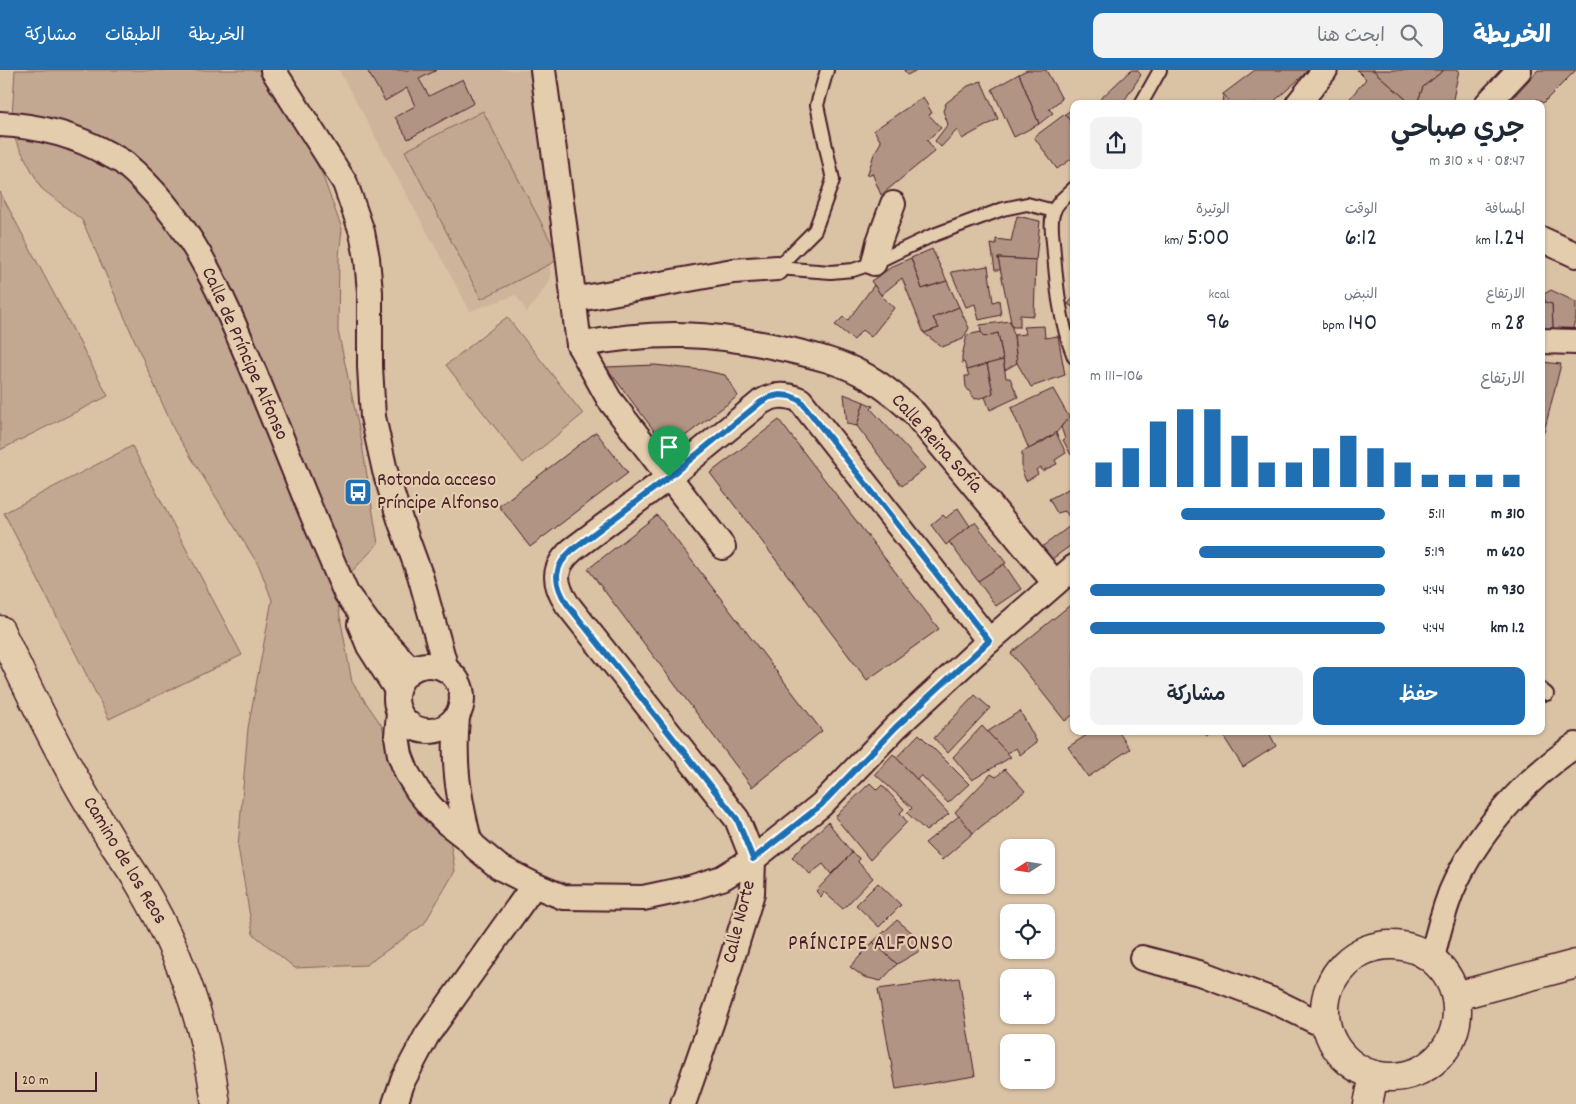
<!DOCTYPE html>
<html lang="ar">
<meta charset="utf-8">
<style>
:root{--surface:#fff;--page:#f2f2f3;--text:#1f2937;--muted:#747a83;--accent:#1f6fb2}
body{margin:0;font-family:Dekko,"Playpen Sans Arabic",sans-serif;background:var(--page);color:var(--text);direction:rtl;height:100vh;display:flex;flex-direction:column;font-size:19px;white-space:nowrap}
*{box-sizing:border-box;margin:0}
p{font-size:16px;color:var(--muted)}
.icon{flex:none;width:28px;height:28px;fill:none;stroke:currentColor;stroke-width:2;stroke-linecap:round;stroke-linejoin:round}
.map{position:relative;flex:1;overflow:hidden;direction:ltr}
.details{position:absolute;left:1070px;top:30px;width:475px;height:635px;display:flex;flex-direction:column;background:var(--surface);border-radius:10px;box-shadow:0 1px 4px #0004;direction:rtl}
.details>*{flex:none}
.needle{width:32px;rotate:258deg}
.tools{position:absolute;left:1000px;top:769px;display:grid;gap:10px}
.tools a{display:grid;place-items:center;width:55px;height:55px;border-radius:10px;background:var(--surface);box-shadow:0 1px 4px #0004;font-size:25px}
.scale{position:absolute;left:15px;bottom:12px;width:82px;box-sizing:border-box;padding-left:5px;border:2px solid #4a1f2b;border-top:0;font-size:14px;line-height:18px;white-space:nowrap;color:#4a1f2b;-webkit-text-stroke:4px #e3cdad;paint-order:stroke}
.pin{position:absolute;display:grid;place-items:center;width:42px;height:42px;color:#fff;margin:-51px -21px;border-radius:50% 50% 50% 0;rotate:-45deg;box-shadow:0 0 5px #0007}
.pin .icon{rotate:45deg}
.round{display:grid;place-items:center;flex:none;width:52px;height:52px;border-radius:10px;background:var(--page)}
.headline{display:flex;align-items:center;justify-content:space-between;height:85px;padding:0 20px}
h1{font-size:28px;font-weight:600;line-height:38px}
.stats{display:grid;grid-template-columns:repeat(3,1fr);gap:8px;height:85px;padding:5px 20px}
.stats div{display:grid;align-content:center}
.stats b{font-size:25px;font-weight:600}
.stats small{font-size:14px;font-weight:400}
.stats p{font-size:14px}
.chart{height:140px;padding:10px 20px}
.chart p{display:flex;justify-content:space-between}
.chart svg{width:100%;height:90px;margin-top:5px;stroke:var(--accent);stroke-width:6}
.button{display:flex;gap:10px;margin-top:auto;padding:10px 20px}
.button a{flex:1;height:58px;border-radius:10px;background:var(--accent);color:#fff;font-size:20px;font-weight:600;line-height:58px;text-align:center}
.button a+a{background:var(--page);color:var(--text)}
ul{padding:0 20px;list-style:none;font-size:16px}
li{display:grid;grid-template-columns:80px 60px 1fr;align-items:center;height:38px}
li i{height:12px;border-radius:6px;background:var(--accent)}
header{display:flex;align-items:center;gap:30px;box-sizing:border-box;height:70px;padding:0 25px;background:var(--accent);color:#fff}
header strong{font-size:24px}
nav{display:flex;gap:28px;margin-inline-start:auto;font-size:18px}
.search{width:350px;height:45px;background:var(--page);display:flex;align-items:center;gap:12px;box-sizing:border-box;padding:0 18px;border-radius:10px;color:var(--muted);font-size:19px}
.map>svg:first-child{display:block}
</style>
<header>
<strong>الخريطة</strong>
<div class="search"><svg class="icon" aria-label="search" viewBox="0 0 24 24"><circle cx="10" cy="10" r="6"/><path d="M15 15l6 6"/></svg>ابحث هنا</div>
<nav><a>الخريطة</a><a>الطبقات</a><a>مشاركة</a></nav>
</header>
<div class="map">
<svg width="1576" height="1034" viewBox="0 0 1576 1034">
<rect width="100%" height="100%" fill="#dac2a5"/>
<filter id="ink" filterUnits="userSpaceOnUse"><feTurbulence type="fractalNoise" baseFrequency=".02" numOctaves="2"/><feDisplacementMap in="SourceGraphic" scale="10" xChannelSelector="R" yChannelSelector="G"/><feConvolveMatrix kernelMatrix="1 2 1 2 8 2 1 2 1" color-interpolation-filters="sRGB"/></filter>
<g filter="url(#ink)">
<polygon fill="#ceb49b" points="339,0 530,0 550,157 550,211 527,242 516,225 470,241"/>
<g fill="#c2a791" stroke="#86635e">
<polygon points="15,0 263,0 280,24 322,104 342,159 339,186 338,261 361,368 378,474 335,519 352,612 382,656 392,687 447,750 455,801 424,854 366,895 295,898 253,864 238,777 248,658 272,530 259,496 174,360 82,150 41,118 11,62"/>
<polygon points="483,41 560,189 481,229 405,81"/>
<polygon points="0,122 108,326 0,380"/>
<polygon points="507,247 583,344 523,393 446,295"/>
<polygon points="132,376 242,585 109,649 4,443"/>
</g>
<g fill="#b19483" stroke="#4a1f2b">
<polygon points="367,0 437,0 419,9 429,26 463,9 474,33 408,69 395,47 415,36 407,18 385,31"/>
<polygon points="904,0 917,0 907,5"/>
<polygon points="1027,0 1046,0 1062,29 1049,39 1053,43 1039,54 1019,4"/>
<polygon points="1131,0 1137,0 1141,5 1122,34 1095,34"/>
<polygon points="1255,0 1305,0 1307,2 1271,34 1233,34 1223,24"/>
<polygon points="1357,0 1373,0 1408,31 1406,34 1345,34 1366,9"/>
<polygon points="1373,0 1444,0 1423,17 1417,34 1406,34 1408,31"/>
<polygon points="1444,0 1459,0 1452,34 1417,34 1423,17"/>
<polygon points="1538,0 1576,0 1543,33 1537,29 1533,34 1507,34"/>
<polygon points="1019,4 1039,54 1014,67 992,19"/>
<polygon points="981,11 998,49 962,69 957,60 941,77 935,71 948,54 943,41 946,33 968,16"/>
<polygon points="1223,24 1233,34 1222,34"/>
<polygon points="923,27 932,43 929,45 941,58 927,70 935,81 881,125 872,103 867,106 874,84 881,72 874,60"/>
<polygon points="1074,38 1074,56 1065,44"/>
<polygon points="1065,44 1074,56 1074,87 1057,99 1034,67"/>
<polygon points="1017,146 1040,151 1036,190 998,188 1001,200 995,200 991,174 996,175 996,169 1011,171"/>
<polygon points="932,179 947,211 922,219 911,188"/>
<polygon points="911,188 922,219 947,211 959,237 933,248 939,258 924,263 902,208 881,225 871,211 893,196"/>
<polygon points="998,188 1036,190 1034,246 1020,245 1020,257 1012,257"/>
<polygon points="988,196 993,232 999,230 1001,245 979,250 975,234 966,237 951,202"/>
<polygon points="874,215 881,225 894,238 871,267 862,260 854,270 835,255 843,247 848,250"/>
<polygon points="1551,220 1576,232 1576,248 1572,261 1553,260 1552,234 1545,232 1544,224"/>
<polygon points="1541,224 1544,224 1545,232 1552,234 1553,260 1541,260"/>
<polygon points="1074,227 1074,238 1068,234"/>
<polygon points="959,237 969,258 963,269 942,277 924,263 939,258 933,248"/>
<polygon points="1010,251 1014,265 1017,293 1005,300 998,263 984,267 981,262 980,255"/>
<polygon points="1044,256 1045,268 1058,266 1065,305 1031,317 1017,293 1014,265 1026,264 1023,257"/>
<polygon points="981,262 984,267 998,263 1003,290 967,300 964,292 962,293 962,286 967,265"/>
<polygon points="1003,290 1006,308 1010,308 1018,327 990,340 985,327 993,323 987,294"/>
<polygon points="1541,292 1561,294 1544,362 1541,362"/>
<polygon points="987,294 993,323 985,327 975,329 966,317 965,306 969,306 967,300"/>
<polygon points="655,295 702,300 725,305 738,326 668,379 606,297"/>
<polygon points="1053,319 1069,347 1056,363 1029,379 1011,338"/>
<polygon points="844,324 864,332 857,356 847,354"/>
<polygon points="864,332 873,336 871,339 925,398 902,416 857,356"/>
<polygon points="1069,347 1074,348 1074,383 1071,385 1063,370 1065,369 1061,357"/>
<polygon points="779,350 939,559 867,610 710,403"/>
<polygon points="596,362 628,403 530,477 499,436"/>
<polygon points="1056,363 1066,383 1055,390 1057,394 1042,401 1041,397 1036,400 1038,404 1026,411 1022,401 1022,382 1041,373"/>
<polygon points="1074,416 1074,454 1065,441 1057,443 1049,429"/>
<polygon points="958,438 970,456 946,475 931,455 943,445 946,448"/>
<polygon points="657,445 822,661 752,717 588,499"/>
<polygon points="975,452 1006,493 978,511 949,472"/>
<polygon points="1074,453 1074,473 1048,492 1039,479"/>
<polygon points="1004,494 1021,519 996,536 978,511"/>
<polygon points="1074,532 1074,644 1065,651 1011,583"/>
<polygon points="975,625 990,638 948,683 934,668"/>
<polygon points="1020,641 1037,672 1020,685 1016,678 1007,683 987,662"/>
<polygon points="982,656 1011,687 972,710 953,687"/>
<polygon points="1093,661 1118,661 1130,679 1088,707 1068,677"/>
<polygon points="1202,661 1217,661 1207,668"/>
<polygon points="1227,661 1268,661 1276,676 1243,697 1222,664"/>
<polygon points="919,664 969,714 948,733 921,705 917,710 896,688"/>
<polygon points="893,684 949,744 926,761 907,743 912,738 875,704"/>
<polygon points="1005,699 1025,721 973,763 955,742 991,704 996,707"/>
<polygon points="870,713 877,720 882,715 904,739 900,743 907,752 870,790 835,747"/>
<polygon points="959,746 973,763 942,790 925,773"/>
<polygon points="828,752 852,783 831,804 823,794 810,804 792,787"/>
<polygon points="852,783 859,788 858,792 873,808 843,839 824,822 821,827 816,821"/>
<polygon points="878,813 901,835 879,857 856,835"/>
<polygon points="897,850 928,876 897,894 873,872"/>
<polygon points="873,872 897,894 881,911 864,907 850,897"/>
<polygon points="959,908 975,1006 896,1019 878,919"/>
</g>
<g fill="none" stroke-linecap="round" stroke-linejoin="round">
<defs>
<g id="lane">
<polyline points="1141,34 1160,0"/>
<path d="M1074 118C1067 125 1057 132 1054 141 1050 151 1052 162 1053 172 1056 210 1059 251 1074 287"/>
<polyline points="777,198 831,202 853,200 874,193 931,166 1003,139 1027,134 1054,141"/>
<polyline points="777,198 815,160 833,110 817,35 827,0"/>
<polyline points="1541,619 1547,624"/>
</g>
<g id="street">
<polyline points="273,0 345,113 362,162 367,188 370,222 370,297 373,347 385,401 401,453 420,505 446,599"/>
<polyline points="543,0 567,176 579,275 609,329 723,477"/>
<polyline points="1298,34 1325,0"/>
<polyline points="1487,34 1519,0"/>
<path d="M0 54C39 56 75 65 108 84 114 87 120 90 124 93 195 153 224 231 259 314 288 383 315 454 346 523L368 553 411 600"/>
<polyline points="1541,169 1576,185"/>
<polyline points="874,193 879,172 893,134"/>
<polyline points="573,230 733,201 777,198"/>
<polyline points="1541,271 1576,272"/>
<path d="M579 275C656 260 713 262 790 280 815 286 840 292 862 304 882 314 898 328 914 343L1055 513"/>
<polyline points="360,554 369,576 397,620"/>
<circle cx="429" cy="628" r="33"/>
<polyline points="399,643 397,666 400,685 407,703 418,721 431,737 447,753 469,770 475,777 499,797 534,815 563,827 643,828 690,818 722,808 753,789 821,735 896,657 989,571 1074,497"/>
<path d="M457 647C453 694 458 725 469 770"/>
<polyline points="1142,888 1203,904 1272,930 1327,957"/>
<path d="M1432 888C1437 866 1443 843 1451 822 1476 764 1524 710 1576 675"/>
<polyline points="395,1034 403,1010 427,965 534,815"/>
<path d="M683 1034 719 931 752 823 753 789 737 749 567 534C553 512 553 497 572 480L669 407 761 332C775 324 786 324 800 330L989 571"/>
</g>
<g id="secondary">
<path d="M0 560C25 613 51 667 80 718 91 737 102 755 113 773 122 787 132 800 140 814 180 881 206 957 216 1034"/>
<circle cx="1391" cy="941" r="66"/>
<polyline points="1456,926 1576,894"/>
<polyline points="1368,1034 1374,1005"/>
</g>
</defs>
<use href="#lane" stroke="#4a1f2b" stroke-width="16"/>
<use href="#street" stroke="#4a1f2b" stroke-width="28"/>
<use href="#secondary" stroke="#4a1f2b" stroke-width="31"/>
<use href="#lane" stroke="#e3cdad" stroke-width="12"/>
<use href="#street" stroke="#e3cdad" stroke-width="24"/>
<use href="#secondary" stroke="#e3cdad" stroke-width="28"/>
</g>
</g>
<g fill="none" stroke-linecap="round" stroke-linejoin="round" filter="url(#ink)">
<defs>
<path id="route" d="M780 325 790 326 800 330 989 571 896 657 821 735 753 789 737 749 567 534C553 512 553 497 572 480L669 407 761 332 770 327Z"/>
</defs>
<use href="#route" stroke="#fff" stroke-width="10"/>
<use href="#route" stroke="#1f6fb2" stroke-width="6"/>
</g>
<defs>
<symbol id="bus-square" viewBox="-11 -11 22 22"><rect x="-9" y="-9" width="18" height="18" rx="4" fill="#1f6fb2" stroke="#e3cdad"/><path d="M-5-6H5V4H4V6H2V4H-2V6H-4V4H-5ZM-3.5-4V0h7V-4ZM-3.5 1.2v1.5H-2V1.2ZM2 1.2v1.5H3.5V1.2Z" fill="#fff"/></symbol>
</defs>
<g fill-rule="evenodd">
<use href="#bus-square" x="342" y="406" width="32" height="32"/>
</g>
<g text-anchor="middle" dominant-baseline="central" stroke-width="4.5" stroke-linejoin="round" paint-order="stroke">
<g font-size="20" fill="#4a1f2b" stroke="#e3cdad">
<text transform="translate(244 284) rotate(66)">Calle de Príncipe Alfonso</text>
<text transform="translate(936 374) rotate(48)">Calle Reina Sofía</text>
<text transform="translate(124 791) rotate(59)">Camino de los Reos</text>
<text transform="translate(740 852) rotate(-76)">Calle Norte</text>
</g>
<g font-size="20" fill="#4a1f2b" stroke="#e3cdad" text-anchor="start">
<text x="377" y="411">Rotonda acceso<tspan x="377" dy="23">Príncipe Alfonso</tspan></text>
</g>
<g font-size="21" letter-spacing="1" fill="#4a1f2b" stroke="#e3cdad">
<text x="871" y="875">PRÍNCIPE ALFONSO</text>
</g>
</g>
</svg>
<div class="tools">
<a><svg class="needle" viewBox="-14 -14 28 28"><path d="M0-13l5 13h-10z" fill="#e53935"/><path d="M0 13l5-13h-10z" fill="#747a83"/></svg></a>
<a><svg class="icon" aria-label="locate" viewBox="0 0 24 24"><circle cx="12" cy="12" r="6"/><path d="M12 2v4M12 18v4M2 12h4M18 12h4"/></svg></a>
<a>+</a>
<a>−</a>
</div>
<div class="scale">20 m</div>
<div class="pin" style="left:669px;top:407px;background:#1e9e55"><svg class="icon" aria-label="arrive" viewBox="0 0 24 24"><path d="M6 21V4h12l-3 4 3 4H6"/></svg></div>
<section class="details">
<div class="headline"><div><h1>جري صباحي</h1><p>08:47 · 4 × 310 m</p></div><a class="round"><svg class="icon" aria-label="share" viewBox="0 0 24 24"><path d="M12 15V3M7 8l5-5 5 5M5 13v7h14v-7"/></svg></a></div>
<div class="stats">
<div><p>المسافة</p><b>1.24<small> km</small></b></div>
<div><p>الوقت</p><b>6:12</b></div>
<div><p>الوتيرة</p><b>5:00<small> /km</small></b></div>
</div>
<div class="stats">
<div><p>الارتفاع</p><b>28<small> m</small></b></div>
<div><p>النبض</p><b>140<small> bpm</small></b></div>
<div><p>kcal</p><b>96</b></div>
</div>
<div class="chart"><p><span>الارتفاع</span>106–111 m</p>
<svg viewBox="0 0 160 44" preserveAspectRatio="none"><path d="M5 44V32M15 44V25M25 44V12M35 44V6M45 44V6M55 44V19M65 44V32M75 44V32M85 44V25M95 44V19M105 44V25M115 44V32M125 44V38M135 44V38M145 44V38M155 44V38"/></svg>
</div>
<ul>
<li><b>310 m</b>5:11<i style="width:69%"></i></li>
<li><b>620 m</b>5:19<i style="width:63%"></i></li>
<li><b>930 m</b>4:44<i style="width:100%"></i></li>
<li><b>1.2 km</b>4:44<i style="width:100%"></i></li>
</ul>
<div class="button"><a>حفظ</a><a>مشاركة</a></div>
</section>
</div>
